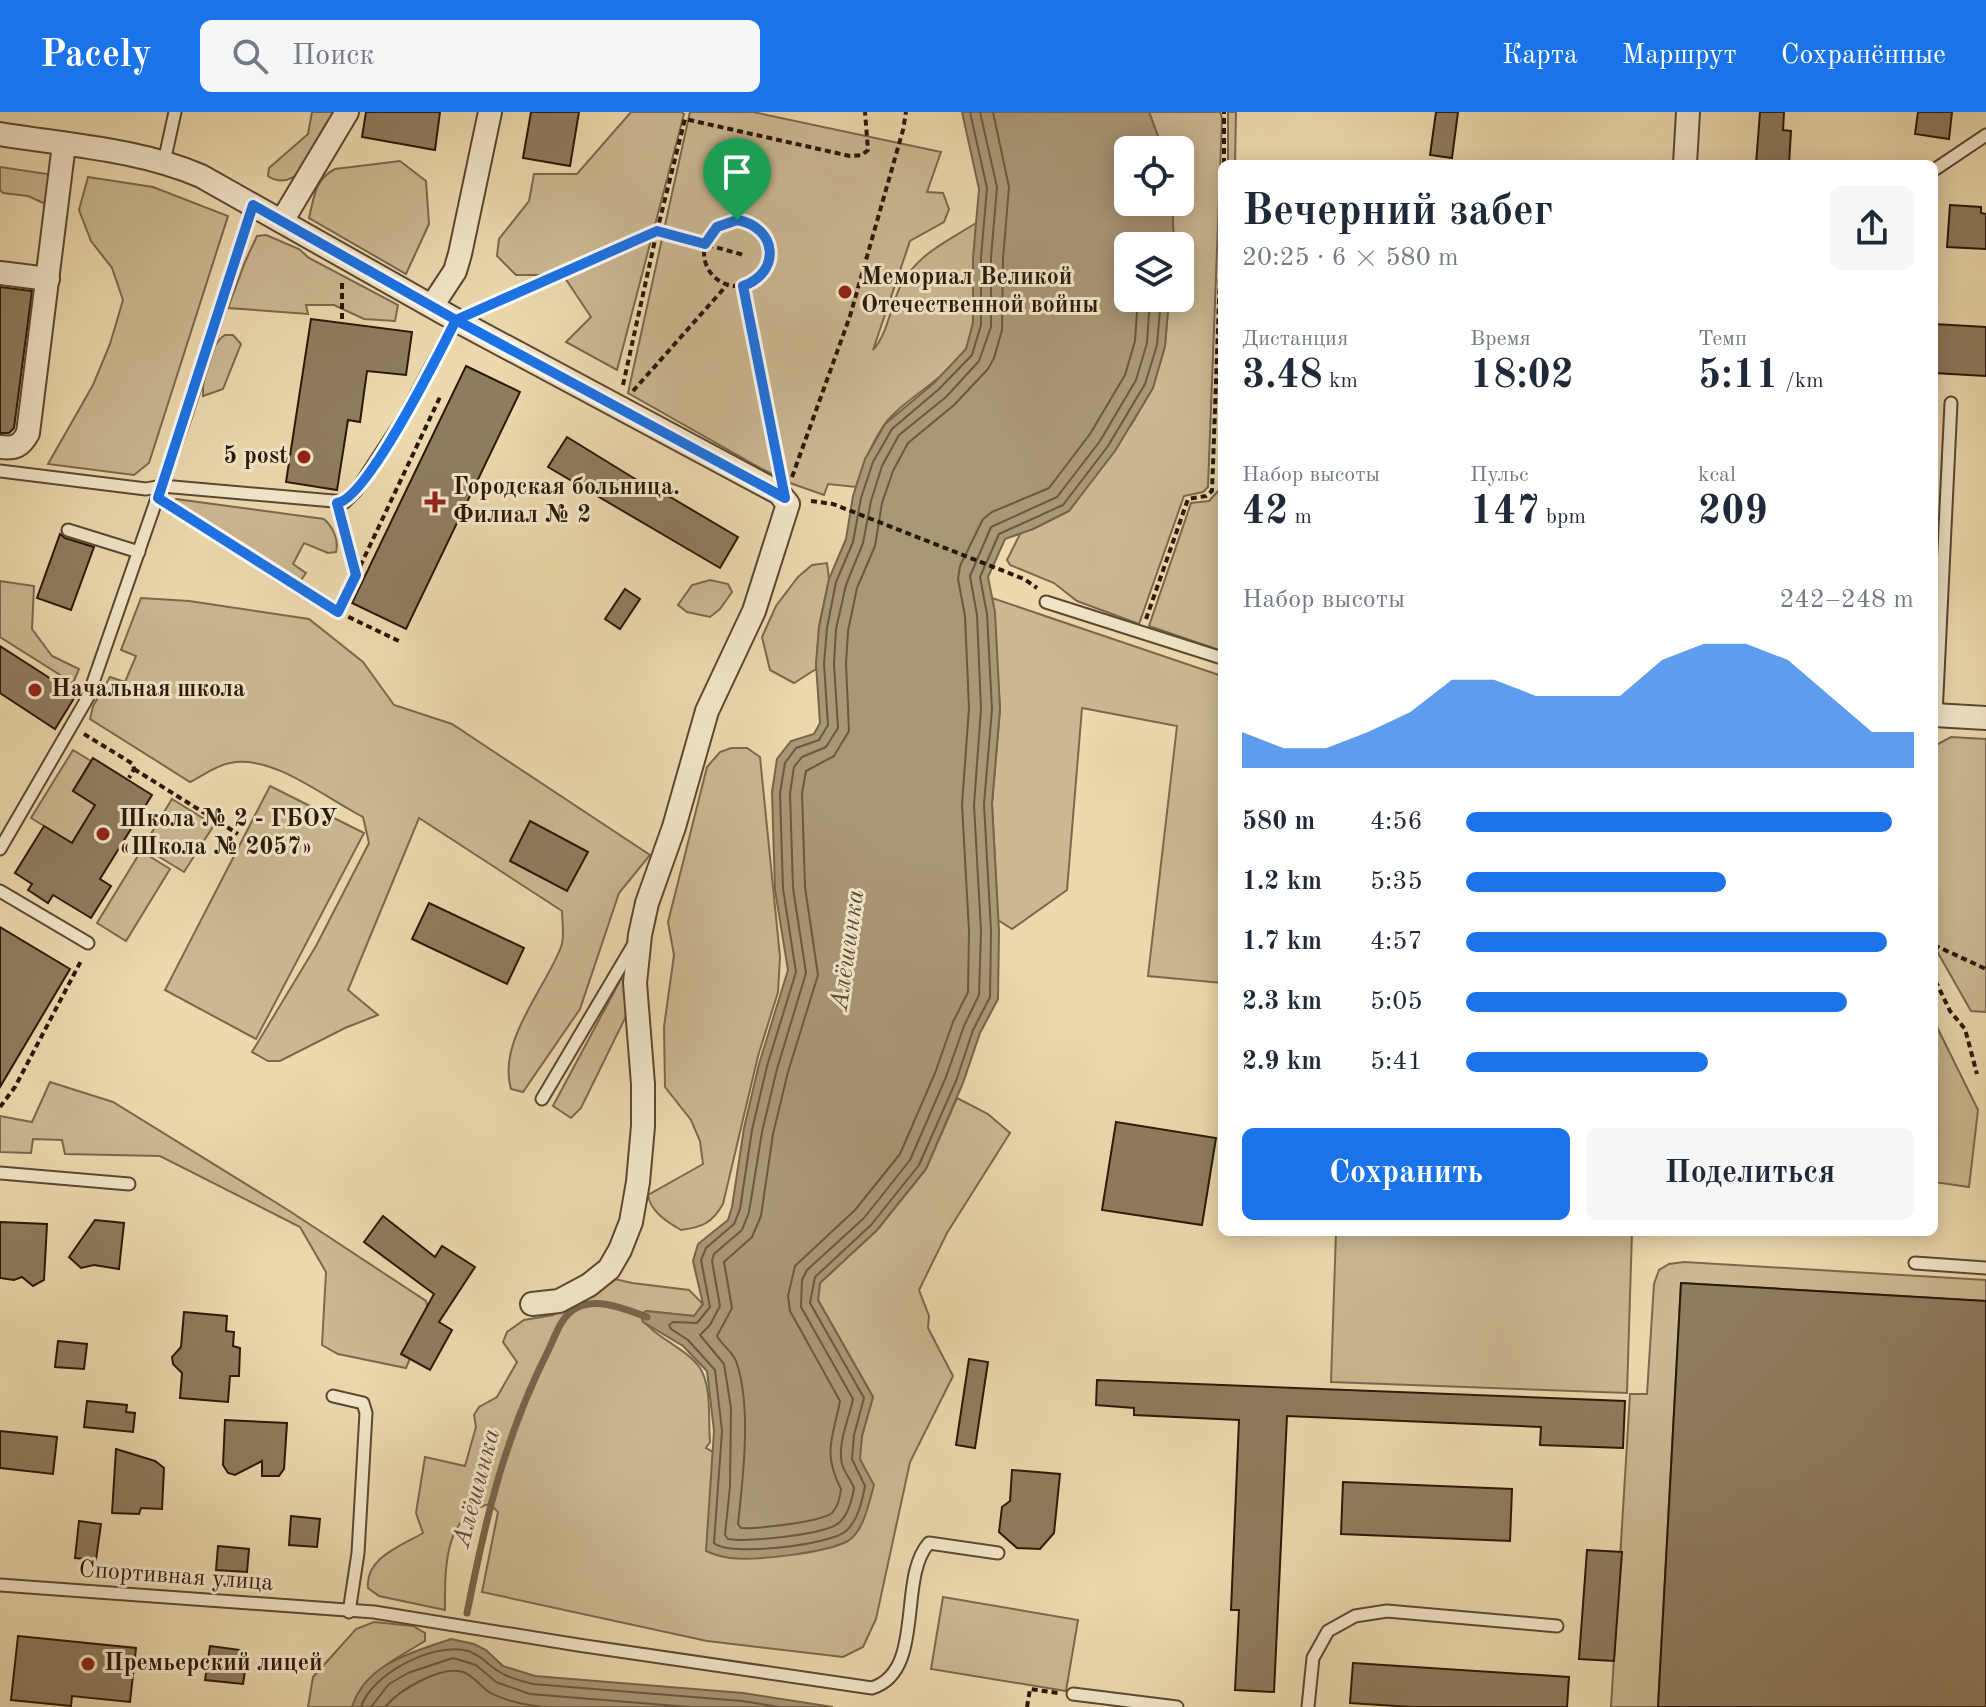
<!DOCTYPE html>
<html lang="ru">
<meta charset="utf-8">
<style>
:root{--surface:#fff;--page:#f6f6f7;--text:#1f2937;--muted:#747a83;--accent:#1a73e8}
body{margin:0;font-family:"Old Standard TT",serif;background:var(--page);color:var(--text);height:100vh;display:flex;flex-direction:column;font-size:30px;white-space:nowrap}
*{box-sizing:border-box;margin:0}
p{font-size:26px;color:var(--muted)}
.icon{flex:none;width:44px;height:44px;fill:none;stroke:currentColor;stroke-width:2;stroke-linecap:round;stroke-linejoin:round}
.map{position:relative;flex:1;overflow:hidden}
.side{position:absolute;left:1218px;top:48px;width:720px;height:1076px;display:flex;flex-direction:column;background:var(--surface);border-radius:12px;box-shadow:0 4px 20px #0003}
.side>*{flex:none}
.controls{position:absolute;left:1114px;top:24px;display:grid;gap:16px}
.controls a{display:grid;place-items:center;width:80px;height:80px;border-radius:12px;background:var(--surface);box-shadow:0 4px 20px #0003;font-size:40px}
.pin{position:absolute;display:grid;place-items:center;width:68px;height:68px;color:#fff;margin:-82px -34px;border-radius:50% 50% 50% 0;rotate:-45deg;box-shadow:0 0 8px #0007}
.pin .icon{rotate:45deg}
.round{display:grid;place-items:center;flex:none;width:84px;height:84px;border-radius:12px;background:var(--page)}
.head{display:flex;align-items:center;justify-content:space-between;height:136px;padding:0 24px}
h1{font-size:44px;font-weight:700;line-height:60px}
.figures{display:grid;grid-template-columns:repeat(3,1fr);gap:12px;height:136px;padding:8px 24px}
.figures div{display:grid;align-content:center}
.figures b{font-size:40px;font-weight:700}
.figures small{font-size:22px;font-weight:400}
.figures p{font-size:22px}
.chart{height:224px;padding:16px 24px}
.chart p{display:flex;justify-content:space-between}
.chart svg{width:100%;height:144px;margin-top:8px;fill:var(--accent);opacity:.7}
.cta{display:flex;gap:16px;margin-top:auto;padding:16px 24px}
.cta a{flex:1;height:92px;border-radius:12px;background:var(--accent);color:#fff;font-size:32px;font-weight:700;line-height:92px;text-align:center}
.cta a+a{background:var(--page);color:var(--text)}
ul{padding:0 24px;list-style:none;font-size:26px}
li{display:grid;grid-template-columns:128px 96px 1fr;align-items:center;height:60px}
li i{height:20px;border-radius:10px;background:var(--accent)}
header{display:flex;align-items:center;gap:48px;box-sizing:border-box;height:112px;padding:0 40px;background:var(--accent);color:#fff}
header strong{font-size:38px}
nav{display:flex;gap:44px;margin-inline-start:auto;font-size:28px}
.search{width:560px;height:72px;background:var(--page);display:flex;align-items:center;gap:20px;box-sizing:border-box;padding:0 28px;border-radius:12px;color:var(--muted);font-size:30px}
.map>svg:first-child{display:block}
</style>
<header>
<strong>Pacely</strong>
<div class="search"><svg class="icon" aria-label="search" viewBox="0 0 24 24"><circle cx="10" cy="10" r="6"/><path d="M15 15l6 6"/></svg>Поиск</div>
<nav><a>Карта</a><a>Маршрут</a><a>Сохранённые</a></nav>
</header>
<div class="map">
<svg width="1986" height="1595" viewBox="0 0 1986 1595">
<rect width="100%" height="100%" fill="#ecd9ae"/>
<filter id="stains"><feTurbulence type="fractalNoise" baseFrequency=".0025" numOctaves="4"/><feColorMatrix values="0 0 0 0 .2 0 0 0 0 .09 0 0 0 0 .02 0 0 0 .5 -.17"/></filter>
<radialGradient id="worn" r=".72"><stop offset=".6" stop-color="#630" stop-opacity="0"/><stop offset="1" stop-color="#630" stop-opacity=".3"/></radialGradient>
<g fill="#cbb892" stroke="#7b684d" stroke-width="2">
<path d="M312 0H339C326 22 300 86 268 64L269 56 308 22Z"/>
<polygon points="631,0 681,0 684,2 617,258 566,230 591,205 563,163 516,163 497,144 499,127 529,89 534,62 577,62"/>
<path d="M690 0H753L941 40 927 80 943 81 949 97 944 110 910 129 873 238C888 221 890 196 900 175 917 142 946 130 976 111 974 141 979 216 965 238 945 268 903 287 884 313 871 332 863 353 856 375L828 372 824 383 790 371 762 357 628 281Z"/>
<polygon points="1149,0 1220,0 1222,6 1208,375 1203,380 1184,384 1139,512 1077,489 1054,471 1010,453 1007,448 1021,420 1033,417 1069,399 1133,310 1153,275 1165,234 1169,186 1180,186 1180,134 1174,134 1172,90 1180,90 1180,38 1163,38"/>
<polygon points="1228,0 1236,0 1235,52 1228,52"/>
<path d="M400 49 426 69 429 112 406 162 309 106C314 85 315 67 335 57Z"/>
<polygon points="0,55 54,63 50,94 28,84 3,81 0,78"/>
<polygon points="88,65 153,75 228,104 149,351 134,363 48,352 93,273 110,232 123,188 112,156 91,129 79,98"/>
<polygon points="266,123 299,137 309,146 398,193 395,209 364,207 334,193 306,193 308,202 228,196 245,150 257,124"/>
<path d="M225 223H233L241 232 223 277 203 284C202 267 210 232 225 223Z"/>
<polygon points="1218,379 1222,381 1222,539 1149,514 1191,391 1209,389"/>
<path d="M176 387 324 407C333 415 339 428 336 440L328 441 304 431 293 452 306 461 299 471 172 390Z"/>
<polygon points="827,451 829,467 819,515 816,557 794,571 770,558 762,525 776,494 798,465 812,453"/>
<polygon points="710,468 728,472 732,480 720,497 710,505 687,500 678,493 692,473"/>
<polygon points="0,469 34,474 32,517 52,544 79,557 73,571 0,525"/>
<path d="M141 486 189 489 309 507 363 550 394 593 452 612 650 743 619 781 580 897 523 980 511 977C497 930 545 877 561 835 565 825 562 810 562 799L419 706 348 878 378 903 345 916 280 949H268L252 940 316 834 369 731 363 705C325 686 273 642 230 651 217 653 202 664 190 670L90 607 93 594 110 565 125 570 136 544 121 538Z"/>
<polygon points="992,486 1222,564 1222,871 1148,864 1177,614 1082,596 1067,778 1012,817 998,808 992,692 1000,597"/>
<polygon points="1951,625 1986,627 1986,900 1971,899 1934,834 1934,634"/>
<path d="M731 636H747L760 645 780 845 778 880 758 944 723 1092C712 1111 703 1115 681 1118 667 1110 650 1099 648 1083L703 1052 700 1029 691 1008 665 975 664 915 674 843 668 810 707 655 720 640Z"/>
<polygon points="73,638 91,649 73,679 95,693 72,731 31,706"/>
<polygon points="270,674 364,721 256,927 165,878"/>
<polygon points="172,687 214,713 184,760 143,735"/>
<polygon points="141,739 170,757 126,829 97,811"/>
<polygon points="629,860 630,896 581,996 571,1006 553,994 622,865"/>
<polygon points="1934,909 1978,998 1969,1075 1934,1070"/>
<polygon points="50,970 113,990 288,1098 426,1189 432,1211 414,1237 406,1256 338,1242 322,1233 326,1160 300,1115 160,1044 65,1042 62,1028 33,1027 31,1041 0,1040 0,1004 32,1010"/>
<path d="M957 986 988 1002 1010 1021 947 1121 919 1178 929 1204 928 1216 953 1264 910 1350 876 1507 863 1535 843 1545 707 1529 482 1480 498 1400 490 1392C443 1402 445 1459 445 1498L379 1484 368 1476C365 1446 401 1434 423 1421L416 1401 425 1345 465 1354 476 1315 474 1303 479 1295 497 1285 517 1250 503 1230 507 1220 524 1208 553 1203 585 1187 611 1166 632 1171 689 1178 703 1192 694 1204 646 1199 641 1203C647 1222 687 1236 700 1256 712 1275 708 1308 710 1330L706 1336 713 1340 712 1374 754 1446 812 1438 859 1347 862 1324 873 1285 818 1188 820 1171 877 1118 926 1057Z"/>
<polygon points="1336,1120 1632,1120 1627,1281 1331,1270"/>
<polygon points="1684,1150 1986,1168 1986,1189 1681,1171 1658,1595 1611,1595 1630,1282 1647,1282 1654,1172 1659,1158 1669,1152"/>
<polygon points="943,1485 1078,1508 1066,1579 931,1557"/>
<path d="M374 1510 413 1514 425 1521V1529C396 1547 363 1561 352 1595H308L313 1565 356 1517Z"/>
</g>
<g fill="#aa9776" stroke="#77644a" stroke-width="2">
<path d="M962 0H1149L1163 38H1128V90H1172L1174 134H1128V186H1169L1165 234 1153 276 1115 339 1069 399 1033 417 1005 427 988 465 995 500 1000 597 992 692 999 819 998 887 980 921 963 971 926 1057 877 1118 820 1171 818 1188 873 1285 862 1324 860 1347 874 1373C869 1390 864 1419 848 1429 826 1441 755 1449 730 1446 722 1445 713 1442 706 1439L714 1319 707 1259 683 1234 643 1210 641 1203 646 1199 694 1204 703 1192 693 1149 698 1132 728 1108 732 1095 744 1016 759 952 788 858 775 778 772 680 777 647 791 629 814 622 820 611 816 552 819 515 829 467 846 427 853 384 865 347 885 312 934 271 966 237 973 211V146L979 77Z"/>
<path d="M451 1527 474 1532 486 1538 503 1554 535 1564 743 1581 833 1595H352C366 1551 413 1540 451 1527Z"/>
</g>
<g fill="none" stroke-linecap="round" stroke-linejoin="round">
<g stroke="#6a583f" stroke-width="2">
<path d="M970 0 987 76 981 146V213L972 243 939 277 892 317 873 350 861 386 853 430 836 470 827 516 824 552 828 613 819 628 796 636 785 651 780 681 783 777 796 860 767 954 752 1018 740 1097 734 1112 706 1136 701 1148 710 1195 697 1211 673 1210 669 1213 671 1217 688 1228 715 1258 722 1319 714 1431C728 1445 831 1433 846 1419 858 1408 862 1390 865 1374L852 1347 854 1323 864 1286 810 1191 815 1165 871 1113 919 1053 956 969 973 918 990 885 991 819 984 692 992 597 987 502 980 465 999 422 1063 393 1108 334 1145 272 1157 233 1161 186"/>
<path d="M980 0 997 75 991 146V215L979 249 946 285 899 323 882 354 871 389 863 431 846 473 836 517 834 552 838 616 826 635 802 645 794 655 790 681 793 776 806 861 777 957 762 1020 749 1100 742 1118 714 1142 712 1149 720 1194 710 1213 700 1223 724 1252 731 1296 730 1374 725 1423 728 1427C747 1430 827 1423 840 1410 849 1401 852 1388 854 1376 851 1368 844 1360 842 1352 837 1332 849 1307 853 1287L801 1195 802 1168 807 1158 864 1106 910 1048 946 965 964 914 979 883 981 819 974 693 981 597 977 503 970 464 991 415 1057 385 1100 329 1136 268 1147 231 1150 186"/>
<path d="M993 0 1009 75 1003 147 1002 218 994 246 988 257 954 293 908 331 893 359 882 391 875 434 857 476 848 519 846 552 849 619 834 644 806 659 802 681 805 775 818 863 788 960 773 1022 761 1104 752 1125 724 1150 732 1196 717 1224C722 1233 732 1239 736 1249 752 1293 743 1366 738 1412L741 1416C757 1417 821 1410 832 1401 838 1395 840 1385 841 1377 822 1340 833 1326 840 1289L790 1199 788 1184 795 1154 855 1098 900 1042 935 961 953 910 968 880 969 819 962 693 969 596 965 504 958 467 960 454 983 407 992 400 1049 376 1090 322 1125 263 1135 229 1138 186"/>
<path d="M361 1595C371 1562 435 1529 468 1539 481 1543 487 1552 498 1559 508 1566 521 1569 533 1572L742 1589 779 1595"/>
<polyline points="371,1595 389,1572 408,1561 453,1546 476,1553 496,1570 530,1582 689,1595"/>
<path d="M385 1595C399 1578 441 1553 463 1560 474 1564 480 1574 489 1580 505 1589 526 1593 544 1595"/>
</g>
<path stroke="#77644a" stroke-width="7" d="M467 1501C486 1405 504 1326 549 1237 555 1224 562 1203 576 1196 599 1185 624 1197 647 1205"/>
</g>
<g fill="#8f7c5e" stroke="#2b1808" stroke-width="2">
<polygon points="366,0 440,0 435,38 362,25"/>
<polygon points="531,0 579,0 570,54 523,46"/>
<polygon points="1436,0 1458,0 1452,46 1430,43"/>
<polygon points="1760,0 1784,0 1783,18 1791,19 1789,52 1756,52"/>
<polygon points="1918,0 1952,0 1949,27 1915,22"/>
<polygon points="1950,93 1981,95 1981,101 1986,102 1986,137 1947,135"/>
<polygon points="0,175 32,179 14,316 9,321 0,321"/>
<polygon points="311,207 412,220 406,263 367,259 360,310 348,308 337,378 286,370"/>
<polygon points="1934,212 1986,215 1986,264 1934,261"/>
<polygon points="466,254 520,280 406,517 352,491"/>
<polygon points="567,325 658,381 660,379 738,425 720,456 548,355"/>
<polygon points="60,422 65,426 94,435 71,498 37,486"/>
<polygon points="625,477 640,487 620,517 605,507"/>
<polygon points="0,534 76,583 55,617 0,581"/>
<polygon points="93,646 152,683 100,767 111,774 91,806 53,783 48,791 28,778 32,772 15,761 44,714 72,731 95,693 73,679"/>
<polygon points="530,709 588,740 567,779 510,749"/>
<polygon points="429,791 524,836 507,872 412,827"/>
<polygon points="0,815 70,857 0,975"/>
<polygon points="1116,1010 1216,1026 1202,1113 1102,1098"/>
<polygon points="383,1104 435,1145 442,1134 475,1155 439,1210 452,1218 430,1258 401,1242 434,1182 364,1130"/>
<polygon points="95,1108 124,1111 119,1157 94,1153 81,1156 69,1145"/>
<polygon points="0,1110 47,1112 44,1168 33,1174 22,1165 14,1168 0,1166"/>
<polygon points="1681,1171 1986,1189 1986,1595 1658,1595"/>
<polygon points="184,1200 227,1204 226,1219 234,1220 233,1234 240,1236 239,1264 230,1264 228,1290 180,1286 182,1261 173,1252 172,1245 181,1235"/>
<polygon points="58,1229 87,1232 84,1257 55,1255"/>
<polygon points="969,1247 988,1250 975,1336 956,1333"/>
<polygon points="1097,1268 1625,1289 1623,1336 1540,1333 1541,1315 1287,1304 1274,1580 1235,1578 1239,1498 1231,1498 1239,1308 1134,1303 1134,1296 1096,1293"/>
<polygon points="87,1289 127,1293 126,1300 135,1301 133,1320 84,1315"/>
<polygon points="225,1308 287,1311 284,1357 279,1364 262,1364 262,1349 235,1363 228,1361 223,1353"/>
<polygon points="0,1319 57,1325 53,1362 0,1356"/>
<polygon points="116,1337 155,1349 164,1356 162,1397 141,1396 139,1402 112,1401"/>
<polygon points="1012,1358 1060,1362 1054,1421 1040,1437 1017,1436 999,1420 1002,1395 1010,1389"/>
<polygon points="1343,1370 1512,1377 1510,1429 1341,1422"/>
<polygon points="291,1404 320,1407 317,1435 289,1433"/>
<polygon points="79,1409 101,1412 96,1448 75,1446"/>
<polygon points="218,1434 249,1437 247,1460 216,1458"/>
<polygon points="1587,1438 1622,1440 1614,1549 1579,1547"/>
<polygon points="18,1524 136,1536 130,1590 72,1584 71,1594 11,1588"/>
<polygon points="210,1534 248,1539 243,1572 205,1568"/>
<polygon points="1353,1551 1569,1565 1567,1595 1412,1595 1350,1591"/>
</g>
<g fill="none" stroke-linecap="round" stroke-linejoin="round">
<defs>
<g id="service">
<polyline points="164,50 175,0"/>
<polyline points="1934,58 1986,23"/>
<polyline points="0,359 146,377 162,374 345,390 356,379 403,307 456,208"/>
<polyline points="68,418 139,440"/>
<polyline points="1046,490 1222,546"/>
<polyline points="1936,603 1951,291"/>
<polyline points="0,737 88,585 186,303 253,93"/>
<polyline points="0,779 88,831"/>
<polyline points="542,987 635,830"/>
<polyline points="0,1061 129,1072"/>
<polyline points="1915,1151 1986,1156"/>
<polyline points="333,1284 363,1291 366,1301 358,1441 349,1500"/>
<path d="M0 1473 374 1500 578 1533 872 1576C926 1559 897 1466 929 1431L998 1441"/>
<polyline points="1073,1582 1177,1595"/>
<polyline points="1308,1595 1313,1546 1328,1519 1355,1504 1387,1499 1557,1514"/>
</g>
<g id="minor">
<path d="M0 22C67 33 138 37 201 64L456 208 779 381 788 392 754 499 707 599 674 715 647 791 640 823 635 871 643 972V1014L638 1070 631 1110 620 1138 609 1157 589 1173 559 1189 532 1192"/>
<polyline points="1685,52 1688,0"/>
<polyline points="282,109 347,0"/>
<polyline points="0,161 48,167"/>
<polyline points="432,194 455,159 460,142 490,0"/>
<path d="M0 335C15 337 21 334 28 321L64 32"/>
<polyline points="1934,603 1986,606"/>
</g>
</defs>
<use href="#service" stroke="#5b4832" stroke-width="15"/>
<use href="#minor" stroke="#5b4832" stroke-width="26"/>
<g stroke="#2b1808" stroke-width="4" stroke-dasharray="6 4" stroke-linecap="butt">
<polyline points="1224,52 1224,0"/>
<circle cx="737" cy="141" r="33"/>
<polyline points="743,174 779,356"/>
<polyline points="482,196 657,119 685,7 850,44 862,43 868,38 865,0"/>
<polyline points="342,207 342,170"/>
<polyline points="623,273 657,119 744,143"/>
<polyline points="633,279 727,173"/>
<polyline points="792,365 850,204 903,18 906,0"/>
<polyline points="811,389 833,392 1024,467 1037,476"/>
<polyline points="170,394 334,498 401,530"/>
<polyline points="356,463 440,285"/>
<polyline points="338,500 356,463 341,404"/>
<polyline points="1146,507 1188,387 1206,384 1212,379 1222,107"/>
<polyline points="84,622 133,652 134,657 129,666"/>
<polyline points="134,657 238,722"/>
<polyline points="1934,833 1986,857"/>
<polyline points="1934,870 1937,872 1950,899 1965,917 1977,962"/>
<polyline points="0,995 15,975 82,847"/>
<polyline points="1027,1595 1030,1577 1058,1581"/>
</g>
<use href="#service" stroke="#f3e6ca" stroke-width="11"/>
<use href="#minor" stroke="#f3e6ca" stroke-width="22"/>
</g>
<g fill="none" stroke-linecap="round" stroke-linejoin="round">
<defs>
<path id="route" d="M737 108 717 115 705 132 657 119 456 208 253 93 158 386 338 500 356 463 337 391C367 387 440 239 456 208L785 386 743 174C782 160 777 115 737 108"/>
</defs>
<use href="#route" stroke="#fff" stroke-width="16"/>
<use href="#route" stroke="#1a73e8" stroke-width="10"/>
</g>
<g fill="#8f2418" stroke="#f3e6ca" stroke-width="3">
<circle cx="845" cy="180" r="8"/>
<circle cx="304" cy="345" r="8"/>
<path d="M431 378h8v8h8v8h-8v8h-8v-8h-8v-8h8z"/>
<circle cx="35" cy="578" r="8"/>
<circle cx="103" cy="722" r="8"/>
<circle cx="88" cy="1552" r="8"/>
</g>
<g text-anchor="middle" dominant-baseline="central" stroke-width="6" stroke-linejoin="round" paint-order="stroke">
<g font-size="24" font-weight="bold" fill="#2b1808" stroke="#f3e6ca" text-anchor="start">
<text x="861" y="166">Мемориал Великой<tspan x="861" dy="28">Отечественной войны</tspan></text>
<text x="288" y="345" text-anchor="end">5 post</text>
<text x="453" y="376">Городская больница.<tspan x="453" dy="28">Филиал № 2</tspan></text>
<text x="51" y="578">Начальная школа</text>
<text x="119" y="708">Школа № 2 - ГБОУ<tspan x="119" dy="28">«Школа № 2057»</tspan></text>
<text x="104" y="1552">Премьерский лицей</text>
</g>
<g font-size="24" fill="#2b1808" stroke="#f3e6ca">
<text transform="translate(176 1465) rotate(4)">Спортивная улица</text>
</g>
<g font-size="26" font-style="italic" fill="#5e4b34" stroke="#f3e6ca">
<text transform="translate(848 838) rotate(-82)">Алёшинка</text>
<text transform="translate(477 1376) rotate(-75)">Алёшинка</text>
</g>
</g>
<rect width="100%" height="100%" filter="url(#stains)"/>
<rect width="100%" height="100%" fill="url(#worn)"/>
</svg>
<div class="controls">
<a><svg class="icon" aria-label="locate" viewBox="0 0 24 24"><circle cx="12" cy="12" r="6"/><path d="M12 2v4M12 18v4M2 12h4M18 12h4"/></svg></a>
<a><svg class="icon" aria-label="layers" viewBox="0 0 24 24"><path d="M12 4l9 5-9 5-9-5zM3 14l9 5 9-5"/></svg></a>
</div>
<div class="pin" style="left:737px;top:108px;background:#1e9e55"><svg class="icon" aria-label="arrive" viewBox="0 0 24 24"><path d="M6 21V4h12l-3 4 3 4H6"/></svg></div>
<section class="side">
<div class="head"><div><h1>Вечерний забег</h1><p>20:25 · 6 × 580 m</p></div><a class="round"><svg class="icon" aria-label="share" viewBox="0 0 24 24"><path d="M12 15V3M7 8l5-5 5 5M5 13v7h14v-7"/></svg></a></div>
<div class="figures">
<div><p>Дистанция</p><b>3.48<small> km</small></b></div>
<div><p>Время</p><b>18:02</b></div>
<div><p>Темп</p><b>5:11<small> /km</small></b></div>
</div>
<div class="figures">
<div><p>Набор высоты</p><b>42<small> m</small></b></div>
<div><p>Пульс</p><b>147<small> bpm</small></b></div>
<div><p>kcal</p><b>209</b></div>
</div>
<div class="chart"><p><span>Набор высоты</span>242–248 m</p>
<svg viewBox="0 0 160 44" preserveAspectRatio="none"><path d="M0 44V33L10 38L20 38L30 33L40 27L50 17L60 17L70 22L80 22L90 22L100 11L110 6L120 6L130 11L140 22L150 33L160 33V44z"/></svg>
</div>
<ul>
<li><b>580 m</b>4:56<i style="width:95%"></i></li>
<li><b>1.2 km</b>5:35<i style="width:58%"></i></li>
<li><b>1.7 km</b>4:57<i style="width:94%"></i></li>
<li><b>2.3 km</b>5:05<i style="width:85%"></i></li>
<li><b>2.9 km</b>5:41<i style="width:54%"></i></li>
</ul>
<div class="cta"><a>Сохранить</a><a>Поделиться</a></div>
</section>
</div>
